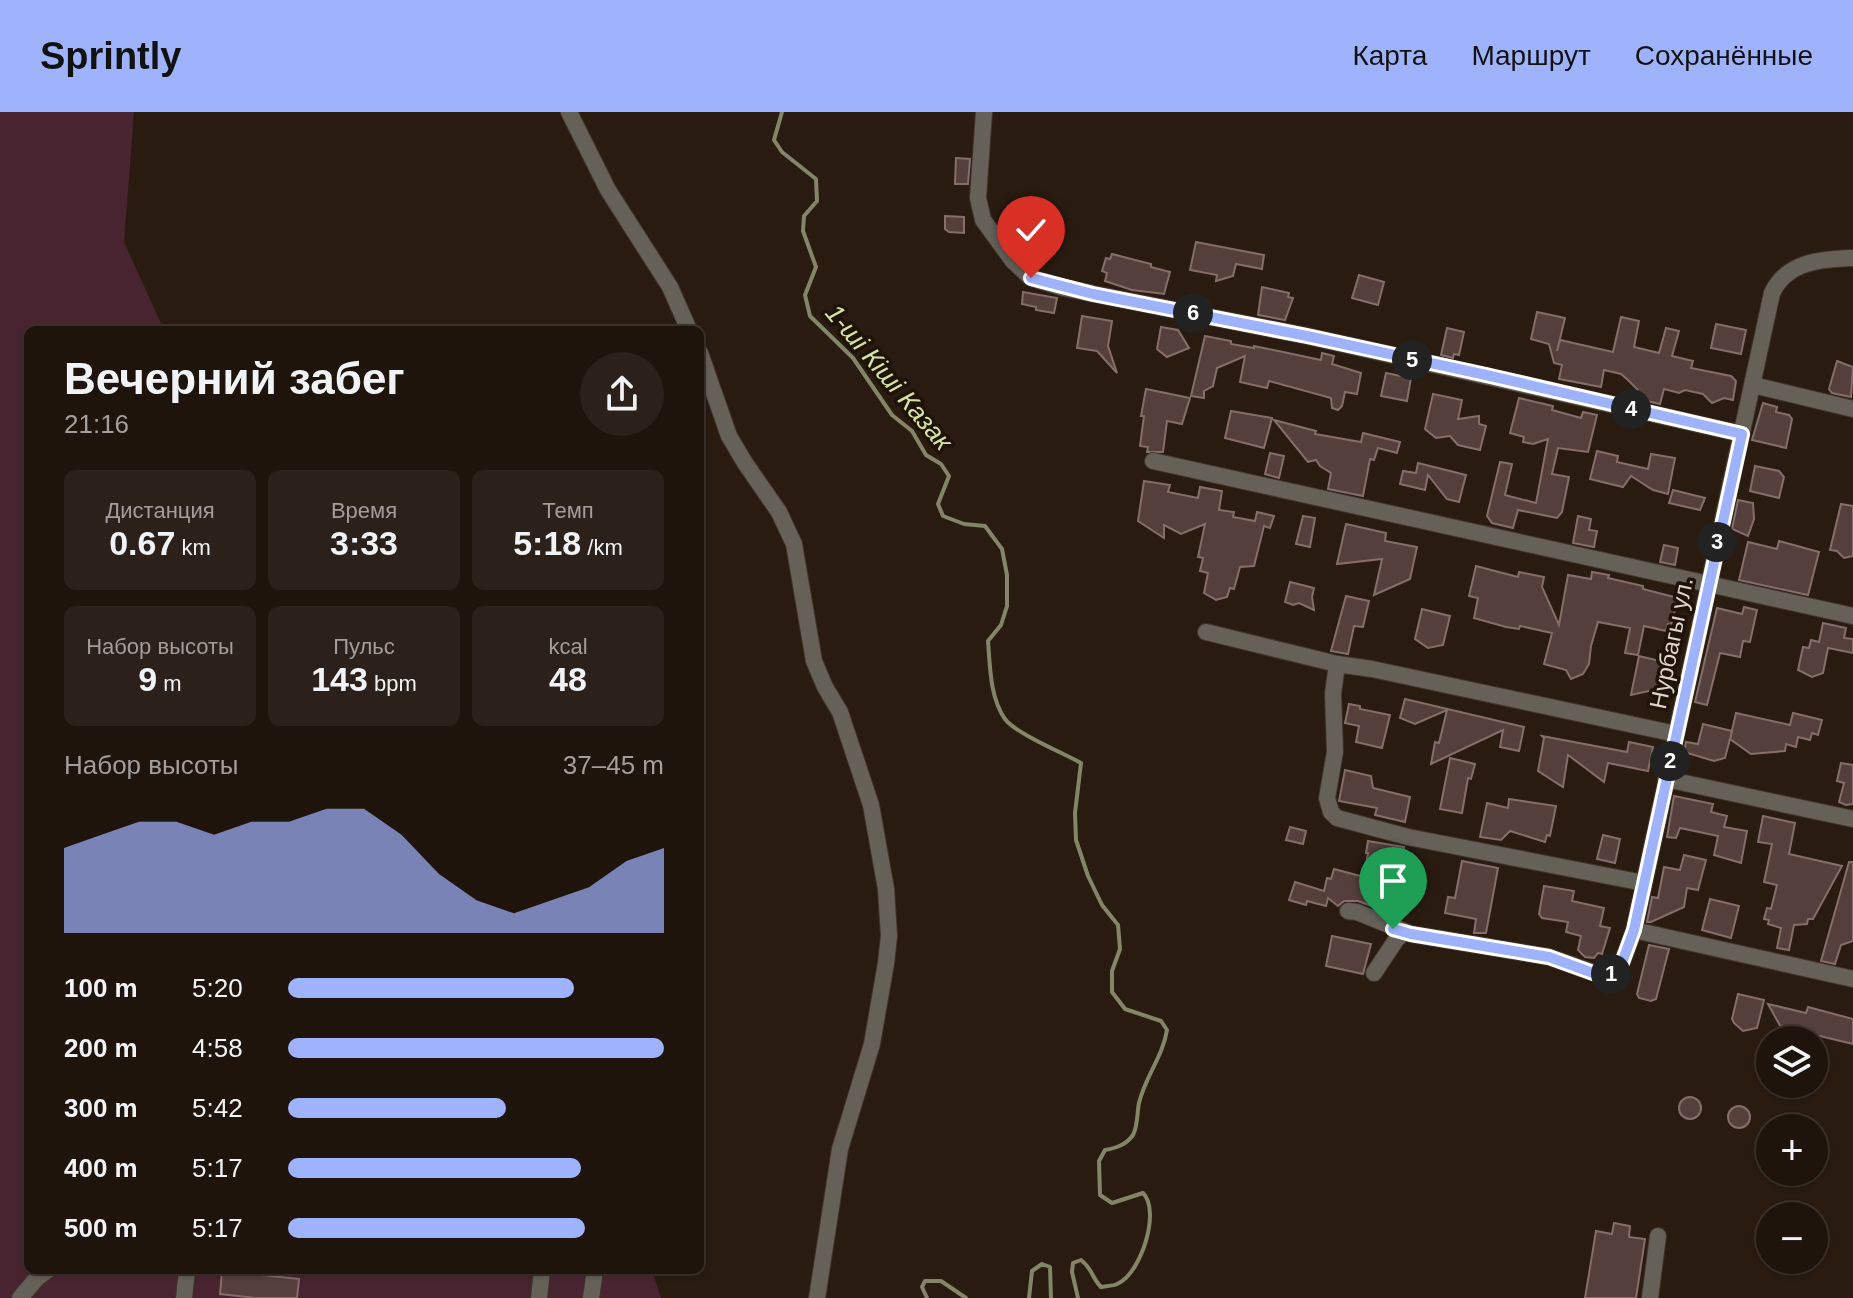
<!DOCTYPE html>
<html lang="ru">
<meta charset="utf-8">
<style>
:root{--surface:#1f140c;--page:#2c211a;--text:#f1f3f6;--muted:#a19e9d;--line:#3c332d;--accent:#9fb3fd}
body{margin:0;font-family:Arial,sans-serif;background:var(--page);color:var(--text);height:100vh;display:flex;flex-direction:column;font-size:30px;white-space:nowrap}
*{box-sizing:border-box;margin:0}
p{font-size:26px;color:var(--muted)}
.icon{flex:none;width:44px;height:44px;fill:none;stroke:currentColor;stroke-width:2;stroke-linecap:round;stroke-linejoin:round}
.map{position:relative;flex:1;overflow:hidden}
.panel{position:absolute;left:24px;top:214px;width:680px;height:948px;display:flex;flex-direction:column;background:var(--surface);border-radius:12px;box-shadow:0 2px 6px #0004,0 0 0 2px var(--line)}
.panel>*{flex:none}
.buttons{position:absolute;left:1756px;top:914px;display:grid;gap:16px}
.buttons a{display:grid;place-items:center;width:72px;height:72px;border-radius:50%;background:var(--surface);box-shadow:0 2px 6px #0004,0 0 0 2px var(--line);font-size:40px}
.pin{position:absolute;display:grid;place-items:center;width:68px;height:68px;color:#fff;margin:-82px -34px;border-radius:50% 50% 50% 0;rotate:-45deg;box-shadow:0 0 8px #0007}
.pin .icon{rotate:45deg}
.km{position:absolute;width:40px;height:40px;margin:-20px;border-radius:50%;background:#222;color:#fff;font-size:22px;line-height:40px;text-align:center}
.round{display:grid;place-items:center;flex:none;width:84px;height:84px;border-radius:42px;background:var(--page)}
.overview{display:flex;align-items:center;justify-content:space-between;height:136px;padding:0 40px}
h1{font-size:44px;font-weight:700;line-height:60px}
.figures{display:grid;grid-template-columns:repeat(3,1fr);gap:12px;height:136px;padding:8px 40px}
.figures div{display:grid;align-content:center;border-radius:12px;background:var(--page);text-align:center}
.figures b{font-size:34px;font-weight:700}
.figures small{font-size:22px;font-weight:400}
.figures p{font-size:22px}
.chart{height:224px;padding:16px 40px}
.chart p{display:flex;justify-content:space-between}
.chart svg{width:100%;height:144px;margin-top:8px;fill:var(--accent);opacity:.7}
ul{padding:0 40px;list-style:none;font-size:26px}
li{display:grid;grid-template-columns:128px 96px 1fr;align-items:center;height:60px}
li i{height:20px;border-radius:10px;background:var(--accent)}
header{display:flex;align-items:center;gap:48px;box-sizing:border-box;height:112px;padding:0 40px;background:var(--accent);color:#111}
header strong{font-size:38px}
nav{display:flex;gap:44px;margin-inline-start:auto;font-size:28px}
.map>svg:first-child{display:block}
</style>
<header>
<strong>Sprintly</strong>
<nav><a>Карта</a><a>Маршрут</a><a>Сохранённые</a></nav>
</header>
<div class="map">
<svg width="1853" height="1186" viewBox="0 0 1853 1186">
<rect width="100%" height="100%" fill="#291b10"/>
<polygon fill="#482430" points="0,0 134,0 124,130 164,218 28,218 28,1158 652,1158 661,1186 0,1186"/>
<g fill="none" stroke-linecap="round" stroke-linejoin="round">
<g stroke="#838567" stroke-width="4">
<path d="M782 0 774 28 782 40 816 67 817 89 804 104 803 119 816 155 805 183 810 204 853 246 892 303 912 319 926 343 941 352 949 364 938 392 943 404 964 412 985 414 1002 437 1007 463V494L1001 513 988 529C990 554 990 586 1005 607 1015 621 1063 641 1081 651L1075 701 1076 728 1088 764 1102 793 1118 813 1120 837 1112 859V880L1125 897 1161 909 1167 918C1163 944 1145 965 1139 991 1137 1000 1138 1014 1133 1023 1126 1033 1116 1036 1105 1038L1099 1049 1100 1083 1112 1091 1143 1081C1161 1099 1141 1160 1119 1171 1115 1174 1106 1174 1101 1175 1091 1165 1093 1157 1081 1148L1073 1151 1072 1160 1078 1186"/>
<polyline points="927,1186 922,1175 925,1169 941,1169 966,1186"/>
<polyline points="1029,1186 1032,1159 1042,1152 1050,1155 1051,1186"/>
</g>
</g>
<g fill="#543f3c" stroke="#856e6a" stroke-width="2">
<polygon points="956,46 970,47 968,72 955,72"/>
<polygon points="945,104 964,105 964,121 949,120 945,117"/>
<polygon points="1196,130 1264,143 1262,157 1236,152 1233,164 1216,169 1217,163 1190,158"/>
<polygon points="1112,142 1151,152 1151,155 1170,160 1164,182 1132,178 1105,169 1107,161 1102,159 1106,146 1110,147"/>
<polygon points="1359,163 1384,170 1378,193 1352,186"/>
<polygon points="1262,175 1289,181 1288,185 1293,186 1285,208 1258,203"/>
<polygon points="1023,180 1057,186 1054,201 1036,198 1036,195 1022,192"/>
<polygon points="1537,200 1565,206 1557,239 1560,228 1613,240 1621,205 1639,209 1634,235 1659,241 1666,216 1679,219 1672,244 1693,249 1691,256 1731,264 1736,269 1733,288 1724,286 1712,291 1703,282 1685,278 1679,281 1664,277 1660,292 1637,287 1638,278 1628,268 1621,262 1604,258 1601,275 1559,267 1562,253 1554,251 1549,232 1531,227"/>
<polygon points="1082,204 1112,209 1108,234 1117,261 1097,239 1077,236"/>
<polygon points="1716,212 1746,218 1741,242 1711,236"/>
<polygon points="1161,215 1178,218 1189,236 1167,245 1157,237"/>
<polygon points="1447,216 1464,220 1459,243 1454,242 1453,246 1441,243"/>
<polygon points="1205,224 1231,229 1231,232 1254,236 1254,234 1321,248 1322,241 1334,244 1332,252 1361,261 1357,282 1345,280 1342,294 1338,298 1332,296 1331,286 1269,269 1267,276 1240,270 1245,244 1217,256 1213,274 1204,279 1204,286 1191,284"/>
<polygon points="1837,249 1853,255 1851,285 1832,281 1829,277"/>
<polygon points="1386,261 1411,266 1407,289 1381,284"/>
<polygon points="1146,277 1190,286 1182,312 1167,309 1163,340 1147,340 1148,335 1140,334 1144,304 1141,304"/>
<polygon points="1433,282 1462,288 1458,307 1479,304 1479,312 1486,314 1480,338 1458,333 1450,324 1436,326 1425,317"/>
<polygon points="1519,286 1553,294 1552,298 1581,306 1583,300 1597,303 1588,340 1558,336 1552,362 1569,365 1562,400 1557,406 1518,398 1513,416 1492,411 1487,404 1500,350 1512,352 1505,383 1536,391 1548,327 1533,332 1523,330 1524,325 1510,321"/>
<polygon points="1763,291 1777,295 1776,300 1789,303 1792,307 1786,336 1752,328"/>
<polygon points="1231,299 1272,306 1264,336 1225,326"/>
<polygon points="1274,308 1316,319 1315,322 1361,330 1363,321 1400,330 1397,341 1378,336 1374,348 1370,347 1363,384 1328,377 1331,361 1320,354 1316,348 1308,350"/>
<polygon points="1597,339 1618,344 1617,350 1648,357 1651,342 1675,346 1668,382 1653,378 1631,364 1623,375 1590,367"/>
<polygon points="1270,341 1284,344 1279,366 1265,362"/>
<polygon points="1418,351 1466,363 1459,390 1447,387 1428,363 1425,378 1400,372 1403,359 1416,361"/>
<polygon points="1755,354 1779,359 1784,365 1779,386 1750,379"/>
<polygon points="1144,369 1170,373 1168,380 1198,386 1200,375 1222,379 1219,398 1234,400 1233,405 1255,409 1257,400 1274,404 1270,416 1264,414 1254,454 1240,455 1234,477 1230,476 1227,485 1216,488 1204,481 1208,461 1200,459 1203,446 1198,445 1205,412 1181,422 1164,413 1164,426 1138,409"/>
<polygon points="1673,378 1705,386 1700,398 1669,391"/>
<polygon points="1738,388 1753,391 1754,407 1748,424 1732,417"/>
<polygon points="1841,392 1853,394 1853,444 1844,446 1837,439 1830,438"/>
<polygon points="1303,404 1315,406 1310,435 1296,432"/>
<polygon points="1578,404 1591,407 1589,418 1597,419 1594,435 1573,431"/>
<polygon points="1346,412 1386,421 1385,429 1417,435 1410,467 1374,483 1382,447 1337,452"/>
<polygon points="1779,429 1819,440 1808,483 1739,468 1748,430 1777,437"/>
<polygon points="1664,433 1678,436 1675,453 1660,450"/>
<polygon points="1476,454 1518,465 1519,460 1544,465 1542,475 1559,513 1568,463 1591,467 1592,460 1609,463 1608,466 1643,474 1643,477 1678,486 1671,513 1668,512 1666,519 1644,514 1638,543 1625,541 1630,516 1598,510 1591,534 1589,552 1583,562 1571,567 1566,558 1544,552 1552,521 1520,514 1519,517 1506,515 1474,506 1478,486 1469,484"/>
<polygon points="1290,470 1314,476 1312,485 1314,498 1299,491 1293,493 1285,490"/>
<polygon points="1346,484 1369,489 1363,515 1354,514 1348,542 1331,539"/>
<polygon points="1744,495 1757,498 1750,530 1743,529 1740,545 1720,541 1707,593 1695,590 1717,496 1742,502"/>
<polygon points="1422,497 1450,504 1443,533 1428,536 1415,527"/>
<polygon points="1823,511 1846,516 1844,526 1853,527 1853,541 1828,536 1823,561 1812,565 1798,558 1803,535 1809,536 1811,528 1819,530"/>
<polygon points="1639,544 1664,550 1658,577 1631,583"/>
<polygon points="1405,587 1524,615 1519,639 1500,635 1503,618 1431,652 1435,630 1439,631 1447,598 1415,612 1400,606"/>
<polygon points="1349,592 1360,594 1360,597 1390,603 1382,636 1356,630 1359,614 1345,611"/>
<polygon points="1736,601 1790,613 1793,601 1822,608 1818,623 1812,621 1810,628 1798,625 1796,635 1786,632 1785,639 1751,642 1730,627"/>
<polygon points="1703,612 1732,619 1725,646 1714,649 1684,640 1686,630 1698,632"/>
<polygon points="1542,624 1627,640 1629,630 1653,635 1648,659 1608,651 1604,670 1568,643 1563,675 1538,659 1544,626"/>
<polygon points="1450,646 1475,652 1471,667 1468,666 1462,701 1440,697"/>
<polygon points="1841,651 1853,653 1853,692 1846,693 1839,690 1844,671 1837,669"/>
<polygon points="1345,658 1371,664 1373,676 1410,685 1405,710 1375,703 1377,696 1339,689"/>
<polygon points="1674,684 1713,692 1711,700 1727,704 1724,715 1747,719 1741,751 1714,743 1718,724 1680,716 1676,726 1667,725"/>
<polygon points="1509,687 1556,694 1550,724 1547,723 1545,730 1510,719 1501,728 1480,725 1487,691 1508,696"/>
<polygon points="1763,704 1795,711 1789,742 1842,754 1813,807 1808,807 1807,812 1794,813 1789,838 1777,836 1781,816 1768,812 1769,808 1764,807 1767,796 1771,797 1777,773 1764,770 1772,732 1758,730"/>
<polygon points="1290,715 1306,719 1303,732 1286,728"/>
<polygon points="1603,723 1620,727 1615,751 1597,747"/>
<polygon points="1368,729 1404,735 1403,746 1395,745 1385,799 1358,789 1344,789 1338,794 1328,786 1326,794 1307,789 1306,793 1289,788 1295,770 1324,779 1327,766 1331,767 1334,757 1364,765 1368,741 1366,741"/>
<polygon points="1684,743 1706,748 1698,778 1687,776 1684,795 1651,810 1647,810 1652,785 1658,786 1664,755 1680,758"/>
<polygon points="1462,749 1498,756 1486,821 1474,821 1476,807 1445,801 1448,785 1455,786"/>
<polygon points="1849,750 1853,750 1853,829 1841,833 1835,852 1821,849"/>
<polygon points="1544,774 1574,779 1572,789 1604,796 1600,814 1610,816 1602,842 1598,841 1594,846 1585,845 1578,838 1581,824 1566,820 1568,810 1542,806 1539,802"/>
<polygon points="1710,787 1739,794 1731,826 1702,818"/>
<polygon points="1332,824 1371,832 1363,862 1326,854"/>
<polygon points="1649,833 1669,837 1656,887 1651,889 1639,886 1637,882"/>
<polygon points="1738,882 1764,888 1757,916 1743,919 1734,911 1732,907"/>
<polygon points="1768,892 1806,901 1808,895 1853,907 1853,932 1803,920 1801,928 1788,928"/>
<circle cx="1690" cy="996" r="11"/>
<circle cx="1739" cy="1005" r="11"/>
<polygon points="1614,1111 1630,1114 1629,1125 1645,1127 1636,1186 1585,1186 1596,1119 1612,1122"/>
<polygon points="222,1159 299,1167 297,1186 257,1186 220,1182"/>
</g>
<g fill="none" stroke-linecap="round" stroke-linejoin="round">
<defs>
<g id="street">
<polyline points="569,0 608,78 670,175 689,218"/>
<polyline points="984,0 978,86 983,108 1013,149 1031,166 1064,176 1307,224 1742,322"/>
<polyline points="700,241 729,324 745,351 779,400 794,432 814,549 825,575 840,600 871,693 886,777 889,824 886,851 872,932 840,1037 817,1186"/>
<polyline points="1753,273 1853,297"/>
<polyline points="1153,349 1853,504"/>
<polyline points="1206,520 1337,552 1372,557 1676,622"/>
<polyline points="1337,552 1333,582 1335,640 1327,686 1331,700 1337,706 1408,725 1644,771"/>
<polyline points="1666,667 1853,707"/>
<path d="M1348 799 1357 800 1411 822 1549 845 1601 863 1614 861 1620 856 1634 818 1772 181C1787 149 1822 147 1853 146"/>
<polyline points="1634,818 1853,867"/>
<polyline points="1374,861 1396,828 1404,820"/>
<polyline points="20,1186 37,1166 48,1158"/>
<polyline points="184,1186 187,1158"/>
<polyline points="539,1186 542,1158"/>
<polyline points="591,1186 595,1158"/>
<polyline points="1650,1186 1658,1124"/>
</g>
</defs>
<use href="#street" stroke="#42352a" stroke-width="18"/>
<use href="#street" stroke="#656159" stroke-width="16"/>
</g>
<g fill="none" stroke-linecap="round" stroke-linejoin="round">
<defs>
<polyline id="route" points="1031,166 1093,182 1307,224 1486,263 1742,322 1634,818 1620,856 1608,863 1593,861 1549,845 1411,822 1393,817"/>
</defs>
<use href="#route" stroke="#fff" stroke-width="16"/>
<use href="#route" stroke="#9fb3fd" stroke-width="10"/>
</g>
<g text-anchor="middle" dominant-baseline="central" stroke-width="7" stroke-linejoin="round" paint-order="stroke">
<g font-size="24" fill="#ddd3cc" stroke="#1f1207">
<text transform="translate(1671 531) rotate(-78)">Нурбагы ул.</text>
</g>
<g font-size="26" font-style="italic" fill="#d5e4a0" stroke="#1f1207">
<text transform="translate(889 265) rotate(50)">1-ші Кіші Казак</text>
</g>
</g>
</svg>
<div class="buttons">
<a><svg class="icon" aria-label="layers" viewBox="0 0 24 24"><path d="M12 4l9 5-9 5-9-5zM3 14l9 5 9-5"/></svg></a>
<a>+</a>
<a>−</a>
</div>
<div class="pin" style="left:1393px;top:817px;background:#1e9e55"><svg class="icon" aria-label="arrive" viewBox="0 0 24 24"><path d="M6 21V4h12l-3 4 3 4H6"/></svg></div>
<div class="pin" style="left:1031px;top:166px;background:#d93025"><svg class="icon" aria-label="check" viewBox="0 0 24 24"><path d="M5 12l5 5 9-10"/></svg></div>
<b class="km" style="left:1611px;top:862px">1</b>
<b class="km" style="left:1670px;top:649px">2</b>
<b class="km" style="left:1717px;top:430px">3</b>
<b class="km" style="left:1631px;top:297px">4</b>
<b class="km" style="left:1412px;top:248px">5</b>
<b class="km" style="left:1193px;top:201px">6</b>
<section class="panel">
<div class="overview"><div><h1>Вечерний забег</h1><p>21:16</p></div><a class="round"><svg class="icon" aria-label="share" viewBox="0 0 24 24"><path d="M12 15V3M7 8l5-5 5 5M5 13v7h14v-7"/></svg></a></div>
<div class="figures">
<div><p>Дистанция</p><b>0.67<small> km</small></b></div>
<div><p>Время</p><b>3:33</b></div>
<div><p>Темп</p><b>5:18<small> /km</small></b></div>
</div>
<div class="figures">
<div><p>Набор высоты</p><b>9<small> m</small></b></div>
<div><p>Пульс</p><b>143<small> bpm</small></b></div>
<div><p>kcal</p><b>48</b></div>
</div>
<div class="chart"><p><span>Набор высоты</span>37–45 m</p>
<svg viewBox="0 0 160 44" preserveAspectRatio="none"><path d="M0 44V18L10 14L20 10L30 10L40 14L50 10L60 10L70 6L80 6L90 14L100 26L110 34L120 38L130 34L140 30L150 22L160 18V44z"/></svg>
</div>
<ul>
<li><b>100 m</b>5:20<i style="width:76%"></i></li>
<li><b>200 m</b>4:58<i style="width:100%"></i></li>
<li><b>300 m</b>5:42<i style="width:58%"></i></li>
<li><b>400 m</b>5:17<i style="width:78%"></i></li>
<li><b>500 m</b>5:17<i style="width:79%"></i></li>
</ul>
</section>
</div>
